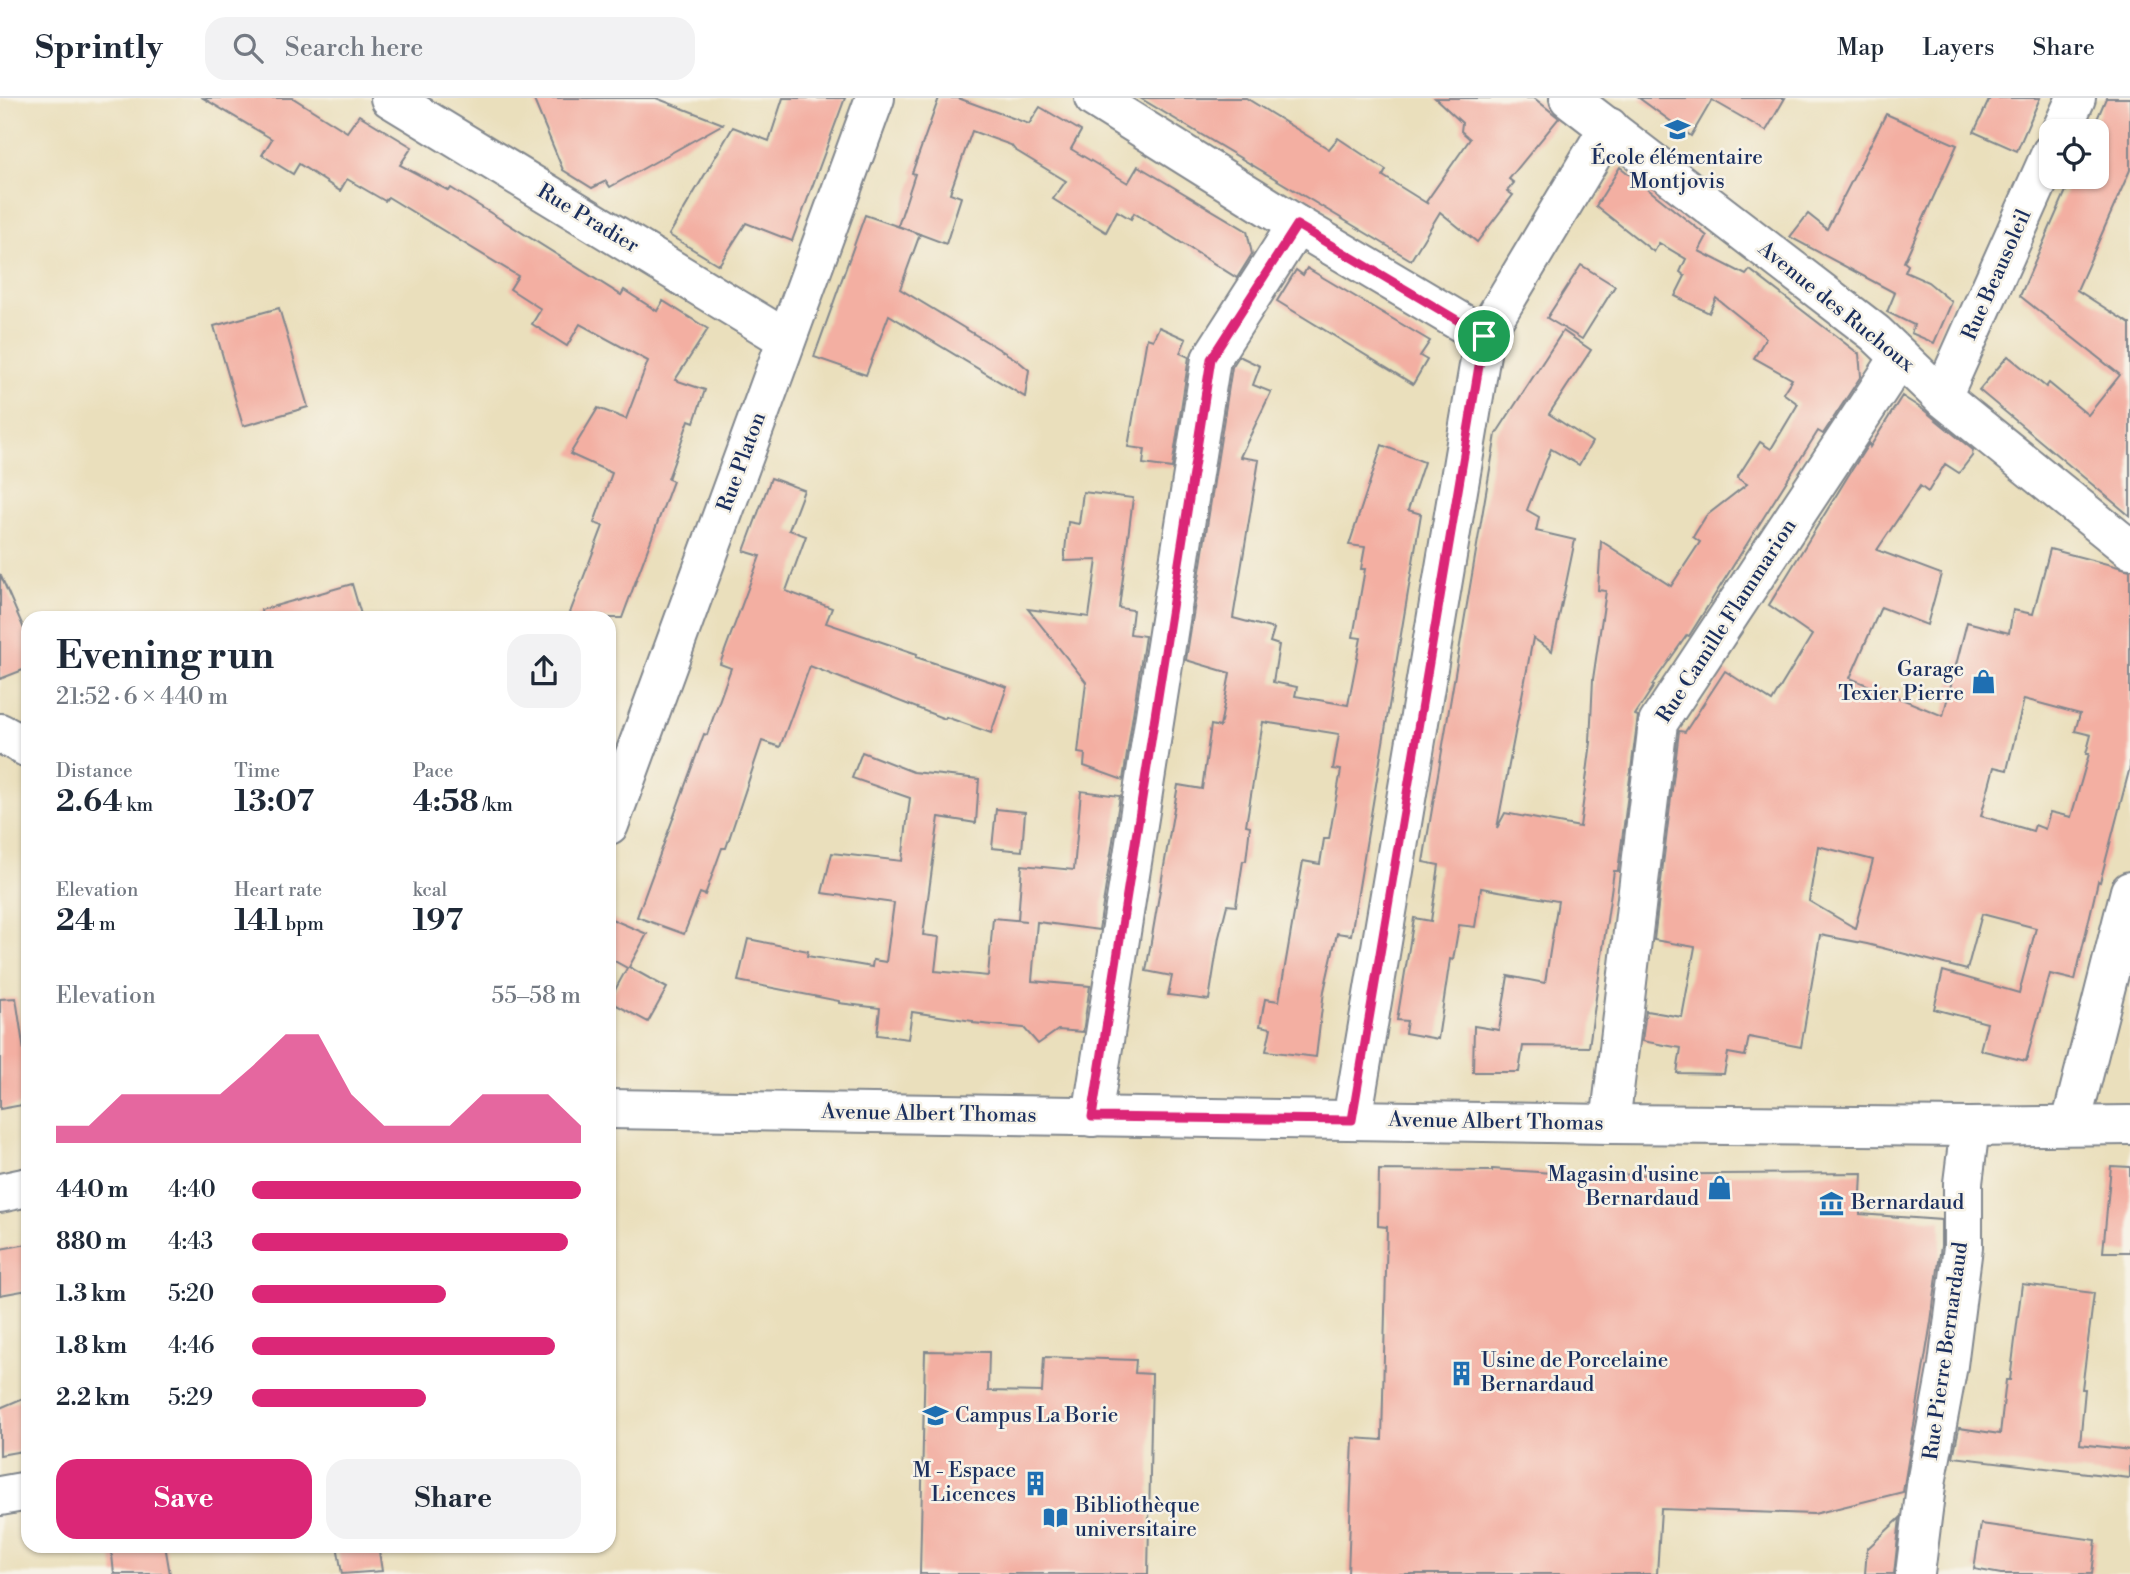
<!DOCTYPE html>
<meta charset="utf-8">
<style>
:root{--surface:#fff;--page:#f2f2f3;--text:#1f2937;--muted:#747a83;--line:#e0e1e3;--accent:#db2777}
body{margin:0;font-family:"Libre Bodoni",serif;background:var(--page);color:var(--text);height:100vh;display:flex;flex-direction:column;font-size:26px;white-space:nowrap}
*{box-sizing:border-box;margin:0}
p{font-size:23px;color:var(--muted)}
.icon{flex:none;width:38px;height:38px;fill:none;stroke:currentColor;stroke-width:2;stroke-linecap:round;stroke-linejoin:round}
.map{position:relative;flex:1;overflow:hidden}
.drawer{position:absolute;left:21px;top:513px;width:595px;height:942px;display:flex;flex-direction:column;background:var(--surface);border-radius:21px;box-shadow:0 2px 5px #0004}
.drawer>*{flex:none}
.buttons{position:absolute;left:2039px;top:21px;display:grid;gap:14px}
.buttons a{display:grid;place-items:center;width:70px;height:70px;border-radius:14px;background:var(--surface);box-shadow:0 2px 5px #0004;font-size:35px}
.pin{position:absolute;display:grid;place-items:center;width:60px;height:60px;color:#fff;margin:-30px;border:4px solid #fff;border-radius:50%;box-shadow:0 2px 7px #0007}
.round{display:grid;place-items:center;flex:none;width:74px;height:74px;border-radius:21px;background:var(--page)}
.summary{display:flex;align-items:center;justify-content:space-between;height:119px;padding:0 35px}
h1{font-size:38px;font-weight:700;line-height:52px}
.stats{display:grid;grid-template-columns:repeat(3,1fr);gap:10px;height:119px;padding:7px 35px}
.stats div{display:grid;align-content:center}
.stats b{font-size:30px;font-weight:700}
.stats small{font-size:19px;font-weight:400}
.stats p{font-size:19px}
.chart{height:196px;padding:14px 35px}
.chart p{display:flex;justify-content:space-between}
.chart svg{width:100%;height:126px;margin-top:7px;fill:var(--accent);opacity:.7}
.action{display:flex;gap:14px;margin-top:auto;padding:14px 35px}
.action a{flex:1;height:80px;border-radius:21px;background:var(--accent);color:#fff;font-size:28px;font-weight:700;line-height:80px;text-align:center}
.action a+a{background:var(--page);color:var(--text)}
ul{padding:0 35px;list-style:none;font-size:23px}
li{display:grid;grid-template-columns:112px 84px 1fr;align-items:center;height:52px}
li i{height:18px;border-radius:9px;background:var(--accent)}
header{display:flex;align-items:center;gap:42px;box-sizing:border-box;height:98px;padding:0 35px;background:var(--surface);border-bottom:2px solid var(--line)}
header strong{font-size:33px}
nav{display:flex;gap:38px;margin-inline-start:auto;font-size:24px}
.search{width:490px;height:63px;background:var(--page);display:flex;align-items:center;gap:18px;box-sizing:border-box;padding:0 24px;border-radius:21px;color:var(--muted);font-size:26px}
.map>svg:first-child{display:block}
</style>
<header>
<strong>Sprintly</strong>
<div class="search"><svg class="icon" aria-label="search" viewBox="0 0 24 24"><circle cx="10" cy="10" r="6"/><path d="M15 15l6 6"/></svg>Search here</div>
<nav><a>Map</a><a>Layers</a><a>Share</a></nav>
</header>
<div class="map">
<svg width="2130" height="1476" viewBox="0 0 2130 1476">
<rect width="100%" height="100%" fill="#f7f3e8"/>
<filter id="ink" filterUnits="userSpaceOnUse"><feTurbulence type="fractalNoise" baseFrequency=".0143" numOctaves="2"/><feDisplacementMap in="SourceGraphic" scale="14" xChannelSelector="R" yChannelSelector="G"/><feConvolveMatrix kernelMatrix="1 2 1 2 8 2 1 2 1" color-interpolation-filters="sRGB"/></filter>
<filter id="wash" filterUnits="userSpaceOnUse"><feTurbulence type="fractalNoise" baseFrequency=".00686" numOctaves="4" result="noise"/><feDisplacementMap in="SourceGraphic" scale="28" xChannelSelector="R" yChannelSelector="G"/><feGaussianBlur stdDeviation="1.57" result="paint"/><feColorMatrix in="noise" values="0 0 0 0 0 0 0 0 0 0 0 0 0 0 0 0 0 1.4 0 .05"/><feComposite in="paint" operator="in"/></filter>
<g filter="url(#wash)">
<rect width="100%" height="100%" fill="#eadfbc"/>
<g id="blocks">
<g fill="#f3afa2" fill-rule="evenodd">
<polygon points="203,0 293,0 347,34 359,17 412,49 400,67 449,93 451,90 621,197 624,192 657,213 663,203 708,231 675,282 705,292 694,324 689,322 668,381 673,383 622,520 568,520 603,428 594,425 612,375 570,356 598,310 626,321 648,263 580,226 567,248 532,226 541,211 510,191 518,178 388,99 385,103 347,81 340,93 299,66 293,76 262,57 272,41"/>
<polygon points="533,0 656,0 723,26 610,89 606,83 592,90 563,72"/>
<polygon points="783,0 845,0 792,143 746,125 719,167 669,137 733,29 769,43"/>
<polygon points="939,0 958,0 1029,26 1040,9 1081,33 1071,51 1128,85 1138,68 1247,133 1252,156 1237,180 1134,115 1131,121 1117,113 1106,134 1053,101 1066,83 1015,52 1011,47 972,33 950,95 961,99 946,146 898,128 915,76 912,75"/>
<polygon points="1140,0 1246,0 1329,51 1338,40 1386,72 1383,78 1428,106 1426,104 1470,41 1461,33 1462,25 1435,0 1534,0 1559,20 1509,81 1514,85 1507,93 1513,97 1477,144 1440,114 1411,162"/>
<polygon points="1639,0 1785,0 1766,33 1712,2 1691,38"/>
<polygon points="1990,0 2040,0 2017,53 1974,34"/>
<polygon points="2106,0 2130,0 2130,72 2077,192 2130,226 2130,418 1979,292 2008,258 2046,289 2049,285 2088,317 2120,277 2020,198 2072,79 2096,79 2096,33 2092,33"/>
<polygon points="1886,16 1957,47 1904,164 1908,167 1905,174 1928,184 1952,204 1934,245 1911,235 1914,227 1887,214 1895,195 1790,139 1808,116 1827,131"/>
<polygon points="1620,69 1707,138 1699,153 1746,177 1750,172 1859,256 1861,278 1823,336 1818,333 1689,538 1687,537 1652,587 1654,588 1635,617 1638,618 1618,773 1614,773 1589,949 1523,948 1519,974 1473,974 1474,928 1499,932 1508,878 1545,885 1558,803 1481,790 1475,829 1459,827 1453,862 1450,861 1438,941 1405,935 1407,923 1397,922 1414,820 1431,823 1439,767 1423,764 1496,336 1563,233 1591,252 1549,316 1592,344 1579,367 1551,351 1527,412 1539,419 1536,433 1575,442 1552,553 1533,540 1497,730 1505,715 1580,729 1591,644 1590,644 1593,581 1606,493 1598,492 1601,443 1671,488 1700,444 1693,439 1706,418 1747,386 1737,380 1760,344 1771,351 1798,306 1783,295 1792,281 1754,260 1766,240 1716,200 1709,215 1675,198 1685,178 1680,174 1686,161 1659,145 1654,154 1596,108"/>
<polygon points="865,117 920,136 900,191 1017,262 1029,272 1025,299 889,217 866,277 814,259"/>
<polygon points="1581,167 1615,188 1582,241 1547,220"/>
<polygon points="1307,170 1430,243 1420,258 1427,262 1413,286 1277,203 1296,172 1303,177"/>
<polygon points="279,210 308,309 243,328 214,228"/>
<polygon points="1159,229 1186,241 1180,255 1189,259 1172,370 1143,366 1145,351 1128,349 1147,240 1153,242"/>
<polygon points="1239,258 1260,268 1253,287 1271,294 1240,359 1259,362 1233,520 1274,531 1270,544 1279,547 1273,584 1297,589 1295,598 1348,607 1361,540 1353,539 1365,471 1361,471 1365,449 1349,447 1382,347 1424,364 1408,412 1421,416 1351,837 1337,835 1324,893 1316,959 1266,953 1271,930 1260,928 1265,901 1279,903 1303,763 1320,766 1324,741 1329,741 1341,672 1333,671 1339,636 1263,624 1246,727 1250,728 1246,763 1243,763 1236,808 1227,807 1219,839 1209,902 1168,897 1172,878 1146,873 1178,687 1202,691 1211,627 1220,629 1230,575 1186,562 1232,269"/>
<path d="M1902 298 1925 313 1973 352 1972 358 1959 375 1945 366 1928 394 1920 388 1877 452 1941 476 1927 527 1881 509 1850 580 1943 618 1967 524 2009 535 2013 512 2033 516 2050 451 2130 472V669L2100 784 2098 783 2075 882 2050 876 2026 963 1980 952 1987 925 1934 911 1943 873 2019 895 2036 830 1982 816 1967 872 1867 846 1820 837 1801 949 1749 939 1745 958 1728 955 1724 976 1677 975 1681 950 1642 943 1646 913 1682 919 1695 849 1654 842 1679 633 1685 634 1725 573 1772 603 1812 537 1769 507 1848 378 1869 345 1870 349ZM2024 601 2080 616 2075 633 2091 637 2086 656H2089L2071 719 2050 714 2045 731 2035 727 2033 733 1981 718 1994 669 2007 672ZM1818 748 1873 762 1855 830 1809 803Z"/>
<polygon points="771,380 804,392 789,432 806,438 786,493 832,510 826,525 917,556 916,559 1007,589 991,635 946,619 945,621 810,568 780,649 762,643 726,750 722,750 705,797 700,795 684,836 637,819 704,636 707,637 731,570 720,566 760,458 744,453"/>
<polygon points="1083,394 1133,400 1119,510 1133,512 1130,536 1145,538 1123,682 1084,668 1085,656 1078,655 1086,584 1028,511 1089,519 1097,462 1064,463 1068,424 1079,426"/>
<polygon points="0,476 28,540 28,570 0,581"/>
<polygon points="352,486 362,520 262,520 261,512"/>
<polygon points="862,654 913,674 979,681 976,725 939,719 923,837 939,839 935,873 988,878 993,820 1026,823 1018,822 1022,767 1074,772 1081,693 1120,698 1099,832 1037,824 1032,883 1090,888 1083,934 1058,932 1038,946 1024,930 973,925 973,923 912,914 908,941 877,937 880,910 839,905 839,903 738,883 748,841 808,853 807,858 872,869 873,862 886,864 894,805 822,795 832,755 902,763 910,700 852,680"/>
<polygon points="996,711 1025,714 1022,753 992,750"/>
<polygon points="609,820 647,836 629,869 667,890 648,924 609,903 627,870 609,860"/>
<polygon points="16,900 25,960 28,959 28,1006 0,1011 0,901"/>
<polygon points="2111,1068 2130,1069 2130,1154 2103,1154"/>
<polygon points="1492,1071 1582,1077 1862,1075 1860,1116 1941,1122 1941,1148 1931,1224 1903,1394 1814,1416 1661,1411 1657,1476 1348,1476 1353,1340 1382,1342 1387,1129 1378,1128 1379,1072 1492,1073"/>
<polygon points="28,1146 28,1192 0,1197 0,1151"/>
<polygon points="2022,1186 2094,1195 2082,1291 2085,1291 2080,1346 2130,1352 2130,1380 1953,1359 1959,1330 2000,1336 2006,1282 2010,1282"/>
<polygon points="925,1253 989,1254 988,1293 1042,1294 1044,1259 1136,1262 1135,1275 1152,1276 1148,1476 920,1476"/>
<polygon points="28,1298 28,1352 0,1357 0,1310"/>
<polygon points="1900,1420 1894,1476 1865,1476 1867,1451"/>
<polygon points="1981,1426 2096,1442 2092,1476 2001,1476 1974,1471"/>
<polygon points="111,1447 165,1447 170,1476 114,1476"/>
<polygon points="337,1447 378,1447 382,1473 342,1476"/>
</g>
</g>
</g>
<g filter="url(#ink)">
<use href="#blocks" fill-opacity="0" stroke="#82878d" stroke-width="2"/>
<g fill="none" stroke-linecap="round" stroke-linejoin="round">
<defs>
<g id="minor">
<polyline points="390,0 786,241"/>
<polyline points="1094,0 1297,127 1484,238"/>
<polyline points="1569,0 1875,235 1942,299 2130,451"/>
<polyline points="2061,33 2076,0"/>
<polyline points="1942,299 2051,55"/>
<polyline points="0,635 28,650"/>
<polyline points="609,727 875,0"/>
<polyline points="609,1011 1610,1026 1970,1029 2130,1027"/>
<polyline points="1092,1019 1211,261 1297,127"/>
<polyline points="1352,1022 1484,238 1609,29"/>
<polyline points="1610,1026 1658,625 1900,259"/>
<polyline points="2071,1026 2130,793"/>
<polyline points="0,1095 28,1089"/>
<polyline points="0,1398 28,1393"/>
<polyline points="1915,1476 1927,1380 1948,1267 1963,1149 1963,1085 1970,1029"/>
</g>
</defs>
<use href="#minor" stroke="#82878d" stroke-width="42"/>
<use href="#minor" stroke="#fff" stroke-width="38"/>
</g>
</g>
<g fill="none" stroke-linecap="round" stroke-linejoin="round" filter="url(#ink)">
<defs>
<polygon id="route" points="1297,127 1484,238 1352,1022 1092,1019 1211,261"/>
</defs>
<use href="#route" stroke="#fff" stroke-width="14"/>
<use href="#route" stroke="#db2777" stroke-width="9"/>
</g>
<defs>
<symbol id="school-bare" viewBox="-9 -9 18 18"><path d="M0-5L7-2L0 1L-7-2ZM-4 1L0 2.5L4 1V4Q0 6-4 4Z" fill="#1f6fb2" stroke="#f7f3e8" stroke-width="2.5" paint-order="stroke"/></symbol>
<symbol id="shop-bare" viewBox="-9 -9 18 18"><path d="M-5-2.5h2.3a2.7 3.5 0 0 1 5.4 0H5L5.5 6h-11ZM-1.5-2.5h3a1.5 2.3 0 0 0-3 0Z" fill="#1f6fb2" stroke="#f7f3e8" stroke-width="2.5" paint-order="stroke"/></symbol>
<symbol id="museum-bare" viewBox="-9 -9 18 18"><path d="M0-6L6-3V-2H-6V-3ZM-5-1h2V3h-2ZM-1-1h2V3h-2ZM3-1h2V3H3ZM-6 4H6V6H-6Z" fill="#1f6fb2" stroke="#f7f3e8" stroke-width="2.5" paint-order="stroke"/></symbol>
<symbol id="building-bare" viewBox="-9 -9 18 18"><path d="M-4-6H4V6H1V3H-1V6H-4ZM-2.5-4.3h1.7v1.8h-1.7ZM.8-4.3h1.7v1.8H.8ZM-2.5-1h1.7V.8h-1.7ZM.8-1h1.7V.8H.8Z" fill="#1f6fb2" stroke="#f7f3e8" stroke-width="2.5" paint-order="stroke"/></symbol>
<symbol id="university-bare" viewBox="-9 -9 18 18"><path d="M0-5L7-2L0 1L-7-2ZM-4 1L0 2.5L4 1V4Q0 6-4 4Z" fill="#1f6fb2" stroke="#f7f3e8" stroke-width="2.5" paint-order="stroke"/></symbol>
<symbol id="library-bare" viewBox="-9 -9 18 18"><path d="M-6-4Q-3-5.5-.7-3.5V5Q-3 3-6 4ZM6-4Q3-5.5 .7-3.5V5Q3 3 6 4Z" fill="#1f6fb2" stroke="#f7f3e8" stroke-width="2.5" paint-order="stroke"/></symbol>
</defs>
<g fill-rule="evenodd">
<use href="#school-bare" x="1660" y="14" width="35" height="35"/>
<use href="#shop-bare" x="1966" y="566" width="35" height="35"/>
<use href="#shop-bare" x="1702" y="1072" width="35" height="35"/>
<use href="#museum-bare" x="1814" y="1088" width="35" height="35"/>
<use href="#building-bare" x="1444" y="1258" width="35" height="35"/>
<use href="#university-bare" x="918" y="1300" width="35" height="35"/>
<use href="#building-bare" x="1018" y="1368" width="35" height="35"/>
<use href="#library-bare" x="1038" y="1402" width="35" height="35"/>
</g>
<g text-anchor="middle" dominant-baseline="central" stroke-width="5" stroke-linejoin="round" paint-order="stroke">
<g font-size="21" fill="#1b2f5e" stroke="#f7f3e8" text-anchor="start">
<text x="1677" y="60" text-anchor="middle">École élémentaire<tspan x="1677" dy="24">Montjovis</tspan></text>
<text x="1964" y="572" text-anchor="end">Garage<tspan x="1964" dy="24">Texier Pierre</tspan></text>
<text x="1699" y="1077" text-anchor="end">Magasin d'usine<tspan x="1699" dy="24">Bernardaud</tspan></text>
<text x="1851" y="1105">Bernardaud</text>
<text x="1481" y="1263">Usine de Porcelaine<tspan x="1481" dy="24">Bernardaud</tspan></text>
<text x="955" y="1318">Campus La Borie</text>
<text x="1016" y="1373" text-anchor="end">M - Espace<tspan x="1016" dy="24">Licences</tspan></text>
<text x="1075" y="1408">Bibliothèque<tspan x="1075" dy="24">universitaire</tspan></text>
</g>
<g font-size="21" fill="#1b2f5e" stroke="#f7f3e8">
<text transform="translate(588 121) rotate(31)">Rue Pradier</text>
<text transform="translate(1997 177) rotate(-66)">Rue Beausoleil</text>
<text transform="translate(1836 209) rotate(39)">Avenue des Ruchoux</text>
<text transform="translate(742 364) rotate(-70)">Rue Platon</text>
<text transform="translate(1727 523) rotate(-57)">Rue Camille Flammarion</text>
<text transform="translate(929 1016) rotate(1)">Avenue Albert Thomas</text>
<text transform="translate(1496 1024) rotate(1)">Avenue Albert Thomas</text>
<text transform="translate(1946 1253) rotate(-82)">Rue Pierre Bernardaud</text>
</g>
</g>
</svg>
<div class="buttons">
<a><svg class="icon" aria-label="locate" viewBox="0 0 24 24"><circle cx="12" cy="12" r="6"/><path d="M12 2v4M12 18v4M2 12h4M18 12h4"/></svg></a>
</div>
<div class="pin" style="left:1484px;top:238px;background:#1e9e55"><svg class="icon" aria-label="arrive" viewBox="0 0 24 24"><path d="M6 21V4h12l-3 4 3 4H6"/></svg></div>
<section class="drawer">
<div class="summary"><div><h1>Evening run</h1><p>21:52 · 6 × 440 m</p></div><a class="round"><svg class="icon" aria-label="share" viewBox="0 0 24 24"><path d="M12 15V3M7 8l5-5 5 5M5 13v7h14v-7"/></svg></a></div>
<div class="stats">
<div><p>Distance</p><b>2.64<small> km</small></b></div>
<div><p>Time</p><b>13:07</b></div>
<div><p>Pace</p><b>4:58<small> /km</small></b></div>
</div>
<div class="stats">
<div><p>Elevation</p><b>24<small> m</small></b></div>
<div><p>Heart rate</p><b>141<small> bpm</small></b></div>
<div><p>kcal</p><b>197</b></div>
</div>
<div class="chart"><p><span>Elevation</span>55–58 m</p>
<svg viewBox="0 0 160 44" preserveAspectRatio="none"><path d="M0 44V38L10 38L20 27L30 27L40 27L50 27L60 17L70 6L80 6L90 27L100 38L110 38L120 38L130 27L140 27L150 27L160 38V44z"/></svg>
</div>
<ul>
<li><b>440 m</b>4:40<i style="width:100%"></i></li>
<li><b>880 m</b>4:43<i style="width:96%"></i></li>
<li><b>1.3 km</b>5:20<i style="width:59%"></i></li>
<li><b>1.8 km</b>4:46<i style="width:92%"></i></li>
<li><b>2.2 km</b>5:29<i style="width:53%"></i></li>
</ul>
<div class="action"><a>Save</a><a>Share</a></div>
</section>
</div>
